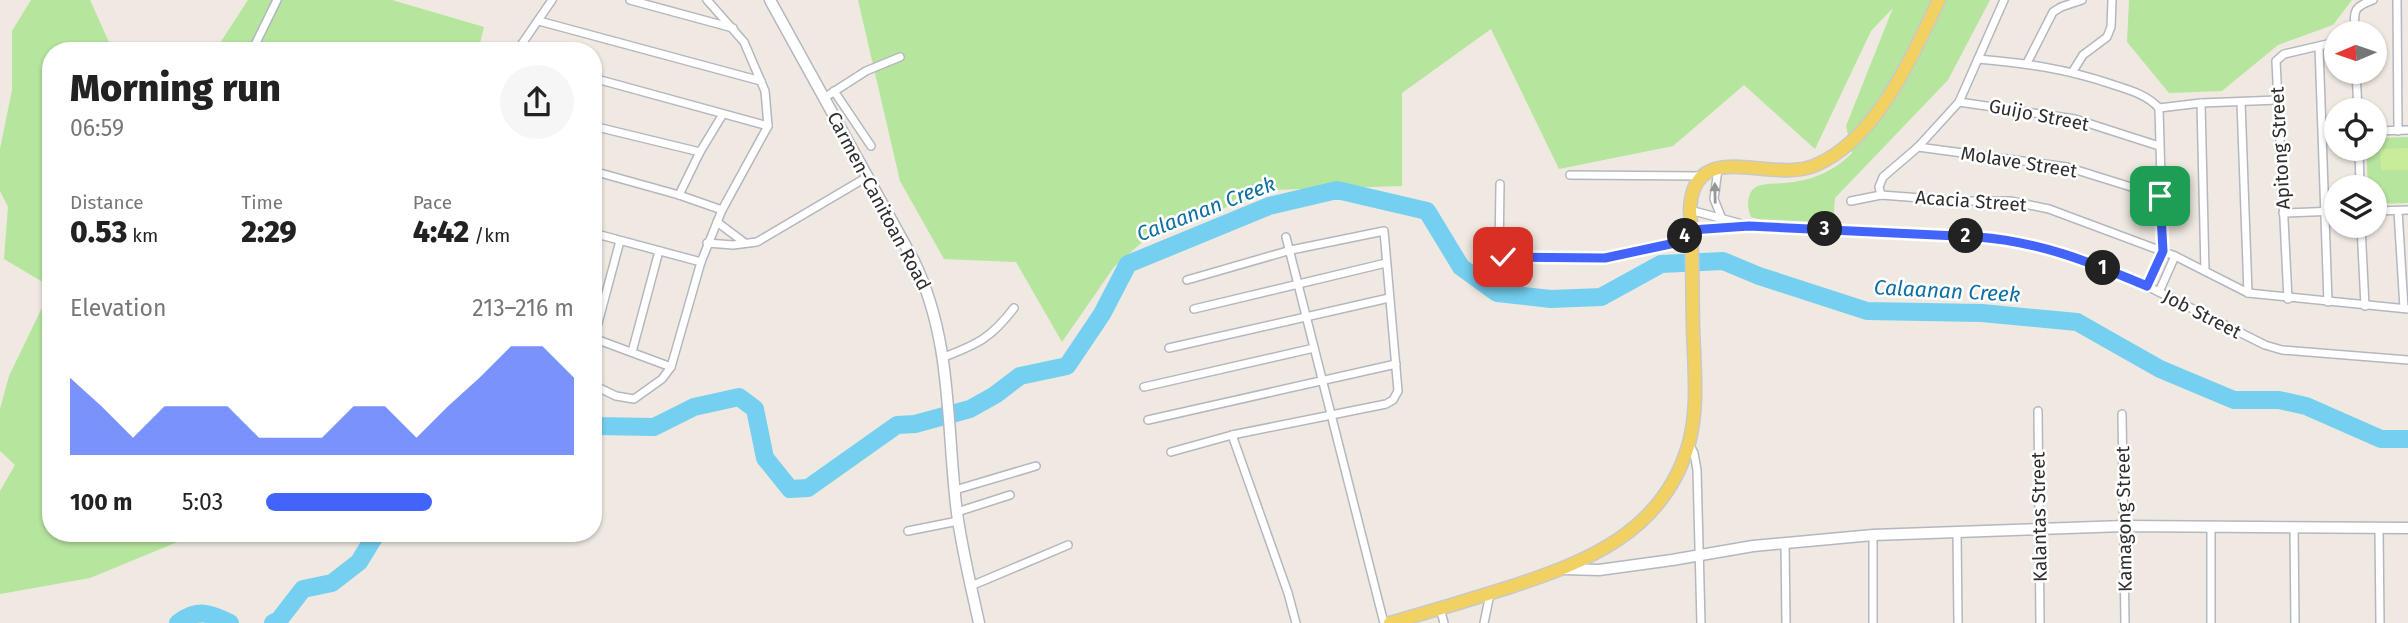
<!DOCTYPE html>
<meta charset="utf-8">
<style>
:root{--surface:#fff;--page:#f6f6f6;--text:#222;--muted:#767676;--accent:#4264fb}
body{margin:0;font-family:"Fira Sans",sans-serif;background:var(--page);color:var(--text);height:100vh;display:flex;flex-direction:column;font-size:26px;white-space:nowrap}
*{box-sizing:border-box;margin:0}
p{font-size:23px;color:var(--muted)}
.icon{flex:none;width:38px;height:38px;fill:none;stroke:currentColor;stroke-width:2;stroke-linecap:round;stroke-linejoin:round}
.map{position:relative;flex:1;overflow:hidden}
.panel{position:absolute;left:42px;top:42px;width:560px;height:500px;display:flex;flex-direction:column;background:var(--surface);border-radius:28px;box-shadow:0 2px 5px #0004}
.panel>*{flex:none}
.needle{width:46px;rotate:268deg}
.fabs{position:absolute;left:2324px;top:21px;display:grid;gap:14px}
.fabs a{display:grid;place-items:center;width:63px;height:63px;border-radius:50%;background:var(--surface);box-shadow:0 2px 5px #0004;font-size:35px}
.pin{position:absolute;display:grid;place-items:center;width:60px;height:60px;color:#fff;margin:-30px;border-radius:14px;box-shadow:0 4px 10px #0006}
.km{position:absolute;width:35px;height:35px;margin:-18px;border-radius:50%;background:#222;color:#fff;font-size:19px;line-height:35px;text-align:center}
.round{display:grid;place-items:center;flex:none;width:74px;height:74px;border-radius:37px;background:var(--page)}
.headline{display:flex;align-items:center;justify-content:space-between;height:119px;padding:0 28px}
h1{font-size:38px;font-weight:800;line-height:52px}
.figures{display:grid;grid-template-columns:repeat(3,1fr);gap:10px;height:119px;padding:7px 28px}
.figures div{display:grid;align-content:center}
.figures b{font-size:30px;font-weight:800}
.figures small{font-size:19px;font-weight:400}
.figures p{font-size:19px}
.chart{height:196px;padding:14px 28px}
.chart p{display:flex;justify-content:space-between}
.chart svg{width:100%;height:126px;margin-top:7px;fill:var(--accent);opacity:.7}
ul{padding:0 28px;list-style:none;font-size:23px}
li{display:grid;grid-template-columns:112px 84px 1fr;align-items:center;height:52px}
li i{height:18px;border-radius:9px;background:var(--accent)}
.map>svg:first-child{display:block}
</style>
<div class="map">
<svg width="2408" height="623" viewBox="0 0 2408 623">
<rect width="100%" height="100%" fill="#efe9e1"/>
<g fill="#b6e59e">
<polygon points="31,0 90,0 113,51 51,51 51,287 4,259 8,207 0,191 0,149 12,90 12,31"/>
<polygon points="248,0 392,0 484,27 478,51 269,51 220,43"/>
<path d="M858 0H1990L1948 80 1835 198 1833 223 1758 219 1751 217C1747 208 1746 193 1756 187 1764 183 1776 184 1784 183 1811 181 1833 172 1852 153L1846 126 1893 8 1871 31 1815 149 1744 85 1673 146 1559 169 1491 29 1402 93V186L1272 190 1148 237 1114 267 1062 342 1016 262 944 259 900 181Z"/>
<polygon points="2129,0 2352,0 2333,25 2278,45 2222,91 2169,93 2127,42"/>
<polygon points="2408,137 2408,203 2375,204 2375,187 2368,187 2366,149 2375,149 2375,138"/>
<polygon points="51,289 51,534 197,534 90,578 0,594 0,491 15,465 0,451 0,409 9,376"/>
</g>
<polygon fill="#c9ec9a" points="2408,148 2408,170 2381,170 2380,149"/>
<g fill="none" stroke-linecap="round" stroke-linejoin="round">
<g stroke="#75cff0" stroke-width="18">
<polyline points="593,424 596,426 654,427 694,407 739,397 755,409 765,458 790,489 808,488 897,425 915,424 970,409 995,395 1020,376 1067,366 1102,314 1128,264 1269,206 1337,190 1427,211 1461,267 1497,293 1551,299 1601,297 1661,264 1723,261 1759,276 1867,311 1982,313 2077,322 2160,369 2234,400 2279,400 2306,406 2381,439 2408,439"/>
<path d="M178 623C197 608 210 613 230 623"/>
<polyline points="273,623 279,620 303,589 332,583 359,562 376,534"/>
</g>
<defs>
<g id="street">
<polyline points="630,0 733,28"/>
<polyline points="2397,0 2398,131"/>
<polyline points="539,21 761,81"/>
<path d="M2355 33C2354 12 2352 7 2373 0"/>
<polyline points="2319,47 2328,302"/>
<polyline points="252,51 277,0"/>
<polyline points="517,51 552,0"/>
<path d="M1978 59C2025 63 2067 69 2111 84 2129 90 2146 94 2159 108"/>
<polyline points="2027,63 2053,12 2061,7 2082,0"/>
<polyline points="2073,71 2083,55 2107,37 2111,27 2112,0"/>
<polyline points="2356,72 2358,110"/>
<polyline points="593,78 768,126"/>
<polyline points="834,91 871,146"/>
<polyline points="824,98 866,71 900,57"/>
<polyline points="1959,102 2075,119 2159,146"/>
<polyline points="2241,102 2248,293"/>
<polyline points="2201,103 2205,271"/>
<polyline points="2159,108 2201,103 2278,100"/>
<polyline points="593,126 700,152"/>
<polyline points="2375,131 2408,130"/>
<polyline points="1918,147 2067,167 2160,196"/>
<polyline points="2359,149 2360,187"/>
<polyline points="1718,169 1714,199 1722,219"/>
<polyline points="593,171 679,195 722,210"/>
<polyline points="1570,175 1701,176"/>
<polyline points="1500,184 1499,255 1503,257 1605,258 1675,243 1691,230 1749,226 1996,238 2044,247 2085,260 2147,286 2265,345 2282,350 2408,360"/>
<polyline points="679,195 700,152 723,114"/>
<polyline points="1881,195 1879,187 1883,177 1918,147 1959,102 2004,0"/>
<polyline points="1851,201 1881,195 1961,201 2010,201 2049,209 2175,256 2248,293 2408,309"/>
<polyline points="1690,210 1742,224"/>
<polyline points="2375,211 2408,210"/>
<polyline points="2398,211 2404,308"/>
<polyline points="2283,213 2336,211"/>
<polyline points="717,222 745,243"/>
<polyline points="2361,226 2365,306"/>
<polyline points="593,233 701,262 671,367 662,379 634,399 616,396 593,385"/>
<polyline points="1286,237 1384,623"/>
<polyline points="707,243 733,245 757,242 867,177"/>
<polyline points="701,262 722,210 768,126 765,91 744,42 707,0"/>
<polyline points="2147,286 2163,251 2159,108"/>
<polyline points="2159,292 2175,256"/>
<polyline points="2288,299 2276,61 2284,54 2336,42"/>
<polyline points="1194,309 1386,263"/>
<polyline points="593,338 671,367"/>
<polyline points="594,338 620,241"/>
<polyline points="1169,348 1389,298"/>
<polyline points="632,352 659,251"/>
<path d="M944 357C978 344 991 338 1014 308"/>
<polyline points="1144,387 1314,348"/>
<polyline points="2038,411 2040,623"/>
<polyline points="2122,414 2125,623"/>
<polyline points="1148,420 1396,364"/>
<polyline points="1232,435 1288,593 1296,623"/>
<polyline points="1689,444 1694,453 1697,470 1701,623"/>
<polyline points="1171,452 1232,435 1386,404 1393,400 1398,391 1384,231 1291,250 1187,280"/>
<polyline points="955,490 1036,466"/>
<polyline points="957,512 1010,495"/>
<polyline points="2211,527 2211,623"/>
<polyline points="2294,528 2295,623"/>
<polyline points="2379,529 2380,623"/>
<polyline points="908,531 958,521"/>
<polyline points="1957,533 1958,623"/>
<polyline points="1785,542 1786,623"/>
<polyline points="971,586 1068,545"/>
<polyline points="1440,608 1444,623"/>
<polyline points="1484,623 1490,594"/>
<polyline points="1873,623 1873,535"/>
</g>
<g id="secondary">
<path d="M770 0 914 261C953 342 946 426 957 513 962 550 971 586 979 623"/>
<polyline points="1564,569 1599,570 1672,560 1753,546 1873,535 2124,526 2408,528"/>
</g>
<path id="primary" d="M1390 623C1429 612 1469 600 1507 588 1587 562 1664 532 1689 443 1699 406 1694 365 1693 327 1692 288 1693 249 1690 210 1693 135 1771 185 1816 165 1878 138 1911 57 1939 0"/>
</defs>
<use href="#street" stroke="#b4b7c1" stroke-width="10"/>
<use href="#secondary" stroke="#b4b7c1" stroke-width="13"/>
<use href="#primary" stroke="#c9c9c9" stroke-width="15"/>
<use href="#street" stroke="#fff" stroke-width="7"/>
<use href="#secondary" stroke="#fff" stroke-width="10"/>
<use href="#primary" stroke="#f2d163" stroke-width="12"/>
</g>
<defs><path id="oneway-solid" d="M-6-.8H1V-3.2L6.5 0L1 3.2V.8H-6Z" transform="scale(1.75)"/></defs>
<use fill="#969696" href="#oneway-solid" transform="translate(1715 193) rotate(-91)"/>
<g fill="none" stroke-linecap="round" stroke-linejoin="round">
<defs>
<path id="route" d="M1503 257 1605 258 1675 243 1691 230 1749 226 1978 237C2041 242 2090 262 2147 286L2163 251 2160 196"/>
</defs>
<use href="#route" stroke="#fff" stroke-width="14"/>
<use href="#route" stroke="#4264fb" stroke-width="9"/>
</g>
<g text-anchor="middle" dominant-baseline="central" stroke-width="5" stroke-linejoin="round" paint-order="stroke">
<g font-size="19" fill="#2e2e2e" stroke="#fff">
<text transform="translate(2039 115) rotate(11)">Guijo Street</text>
<text transform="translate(2280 148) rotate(-93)">Apitong Street</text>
<text transform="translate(2019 162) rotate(9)">Molave Street</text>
<text transform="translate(879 201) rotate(62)">Carmen-Canitoan Road</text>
<text transform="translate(1971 201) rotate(4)">Acacia Street</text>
<text transform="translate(2202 314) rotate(27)">Job Street</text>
<text transform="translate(2039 517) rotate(-91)">Kalantas Street</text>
<text transform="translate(2124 519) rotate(-91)">Kamagong Street</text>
</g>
<g font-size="21" font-style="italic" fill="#0d6fa3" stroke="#fff">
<text transform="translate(1206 209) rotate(-21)">Calaanan Creek</text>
<text transform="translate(1947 291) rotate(3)">Calaanan Creek</text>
</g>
</g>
</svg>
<div class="fabs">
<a><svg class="needle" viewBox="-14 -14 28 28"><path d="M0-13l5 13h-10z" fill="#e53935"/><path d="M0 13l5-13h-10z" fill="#767676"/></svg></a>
<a><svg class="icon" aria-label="locate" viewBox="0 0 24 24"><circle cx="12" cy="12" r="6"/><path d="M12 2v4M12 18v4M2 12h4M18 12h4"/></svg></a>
<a><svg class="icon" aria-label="layers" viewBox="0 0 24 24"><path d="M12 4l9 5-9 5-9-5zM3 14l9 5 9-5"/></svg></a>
</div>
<div class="pin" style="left:2160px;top:196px;background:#1e9e55"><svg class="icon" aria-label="arrive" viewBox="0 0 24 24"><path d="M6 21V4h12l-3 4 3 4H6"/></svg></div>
<div class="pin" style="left:1503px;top:257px;background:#d93025"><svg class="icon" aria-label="check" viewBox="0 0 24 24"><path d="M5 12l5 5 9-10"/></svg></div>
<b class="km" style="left:2103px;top:268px">1</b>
<b class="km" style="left:1966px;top:236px">2</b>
<b class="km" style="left:1825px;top:229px">3</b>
<b class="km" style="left:1685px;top:236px">4</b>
<section class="panel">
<div class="headline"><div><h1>Morning run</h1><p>06:59</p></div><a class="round"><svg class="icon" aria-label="share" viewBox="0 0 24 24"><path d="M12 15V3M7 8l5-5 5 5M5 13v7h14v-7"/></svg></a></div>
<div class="figures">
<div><p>Distance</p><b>0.53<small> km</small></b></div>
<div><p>Time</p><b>2:29</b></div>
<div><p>Pace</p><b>4:42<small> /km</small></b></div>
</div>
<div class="chart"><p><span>Elevation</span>213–216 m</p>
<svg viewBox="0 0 160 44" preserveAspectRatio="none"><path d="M0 44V17L10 27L20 38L30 27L40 27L50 27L60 38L70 38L80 38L90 27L100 27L110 38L120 27L130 17L140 6L150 6L160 17V44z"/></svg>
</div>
<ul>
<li><b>100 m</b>5:03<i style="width:54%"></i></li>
</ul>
</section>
</div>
